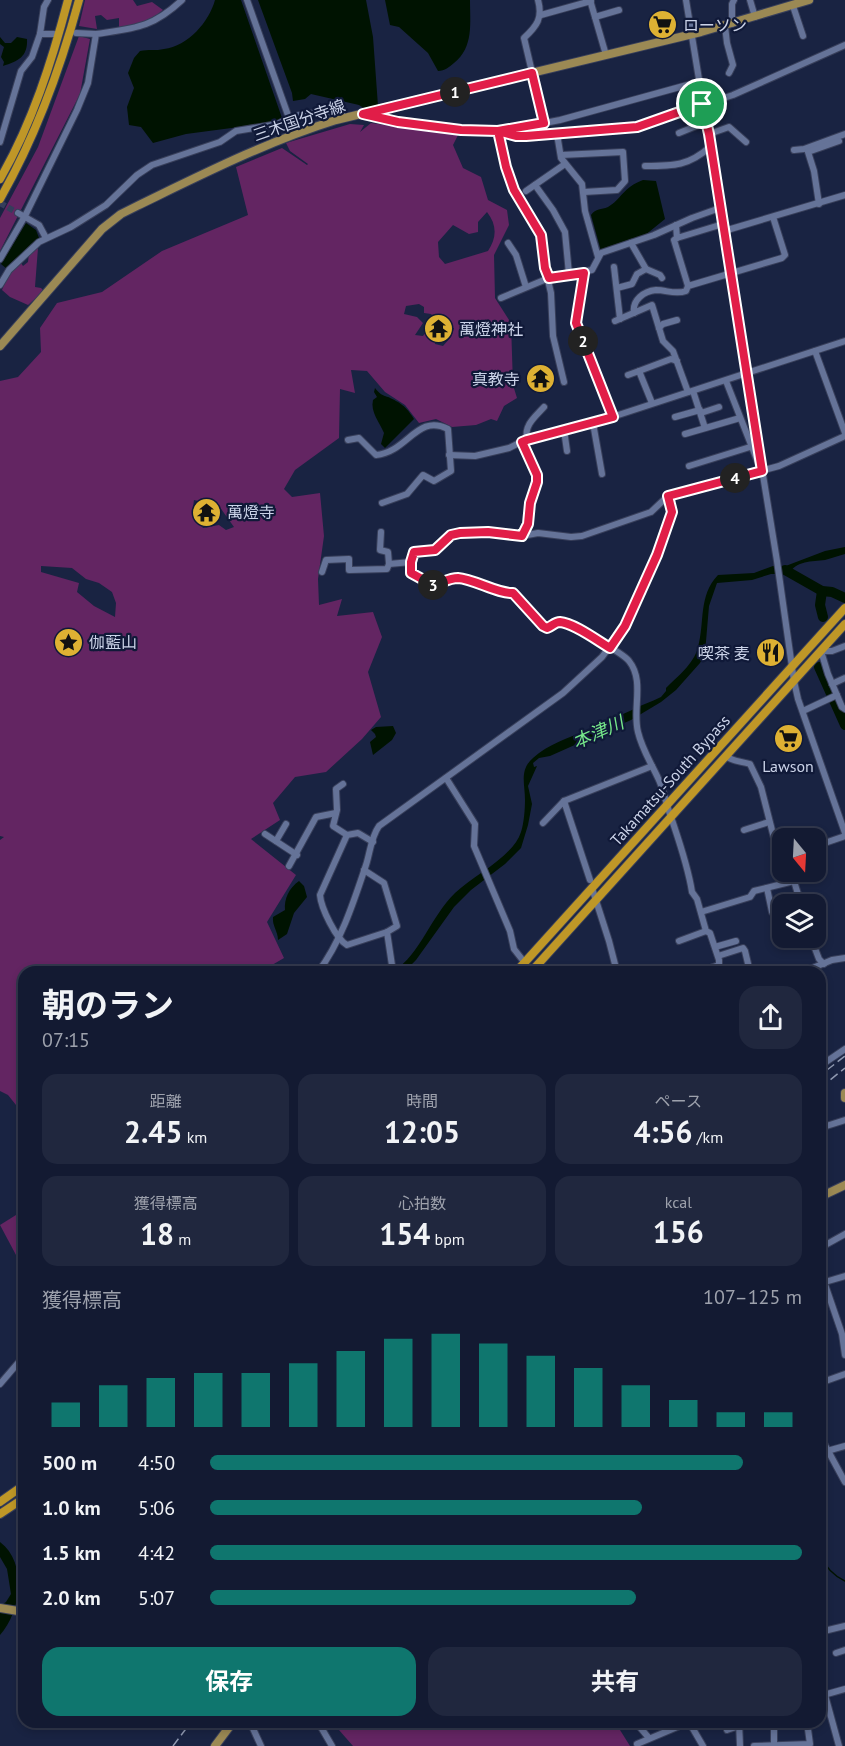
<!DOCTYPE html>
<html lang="ja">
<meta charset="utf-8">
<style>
:root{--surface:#131a32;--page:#20273e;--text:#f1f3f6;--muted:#9da1ac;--line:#32384d;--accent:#0f766e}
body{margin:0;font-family:"PT Sans","Noto Sans JP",sans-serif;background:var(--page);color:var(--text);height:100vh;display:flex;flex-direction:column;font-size:22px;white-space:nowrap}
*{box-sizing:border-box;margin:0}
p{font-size:20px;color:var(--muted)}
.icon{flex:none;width:33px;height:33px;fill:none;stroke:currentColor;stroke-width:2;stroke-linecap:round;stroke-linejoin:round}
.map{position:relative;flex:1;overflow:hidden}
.sheet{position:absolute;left:18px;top:966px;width:808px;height:762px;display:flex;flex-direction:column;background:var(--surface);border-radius:18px;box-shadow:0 3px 9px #0003,0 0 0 2px var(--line)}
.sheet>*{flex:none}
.needle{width:39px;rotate:162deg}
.controls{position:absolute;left:772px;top:828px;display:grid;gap:12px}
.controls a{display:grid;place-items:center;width:54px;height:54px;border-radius:12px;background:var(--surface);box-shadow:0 3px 9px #0003,0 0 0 2px var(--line);font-size:30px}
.pin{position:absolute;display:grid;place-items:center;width:51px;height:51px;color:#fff;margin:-26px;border:3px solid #fff;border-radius:50%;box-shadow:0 2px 6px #0007}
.km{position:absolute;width:30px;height:30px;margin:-15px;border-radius:50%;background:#222;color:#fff;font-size:16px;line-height:30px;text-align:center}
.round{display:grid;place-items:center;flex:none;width:63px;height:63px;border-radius:18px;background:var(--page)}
.summary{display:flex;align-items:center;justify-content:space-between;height:102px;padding:0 24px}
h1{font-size:33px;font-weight:700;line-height:45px}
.metrics{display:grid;grid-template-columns:repeat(3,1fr);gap:9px;height:102px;padding:6px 24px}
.metrics div{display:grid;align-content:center;border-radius:15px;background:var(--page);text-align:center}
.metrics b{font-size:30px;font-weight:700}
.metrics small{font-size:16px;font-weight:400}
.metrics p{font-size:16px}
.chart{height:168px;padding:12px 24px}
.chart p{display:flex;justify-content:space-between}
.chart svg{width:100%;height:108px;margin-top:6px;stroke:var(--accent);stroke-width:6}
.button{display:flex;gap:12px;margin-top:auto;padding:12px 24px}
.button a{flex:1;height:69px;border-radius:18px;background:var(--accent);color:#fff;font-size:24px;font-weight:700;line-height:69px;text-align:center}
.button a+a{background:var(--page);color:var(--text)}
ul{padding:0 24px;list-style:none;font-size:20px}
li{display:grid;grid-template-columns:96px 72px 1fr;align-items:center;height:45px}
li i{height:15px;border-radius:8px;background:var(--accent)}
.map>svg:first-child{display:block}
</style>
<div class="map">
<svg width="845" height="1746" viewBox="0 0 845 1746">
<rect width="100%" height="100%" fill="#192342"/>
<g fill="#632562" fill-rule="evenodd">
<polygon points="85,0 133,0 137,6 152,2 163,10 149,21 119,28 119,18 107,20 101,15 95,16 97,29 79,26"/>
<polygon points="79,36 90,39 80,94 0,251 0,218 38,147"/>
<path d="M371 123 458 135 453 145 463 168 481 177 488 200 507 210 509 225 494 255 495 298 511 323 513 385 517 398 504 406 497 421 491 419 476 425 452 427 436 419 419 423 405 405 385 392 367 371 351 370 355 393 340 389 339 438 295 470 284 489 292 497 320 493 324 536 318 579 319 605 342 599 337 616 373 612 382 637 368 672 381 717 362 739 326 772 295 777 273 803 280 820 251 839 296 875 267 922 284 958 260 972H24V1115L8 1095 0 1091V840L4 837 0 836V381L18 377 41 352 40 328 57 303 102 292 162 251 248 215 236 167 282 148 307 165 308 164 290 151 286 143 350 124 364 125 360 132ZM487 212C497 225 497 237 488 251L445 264 439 257 438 242 453 225 469 234 478 232V222ZM419 304 424 307V313L431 314 446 329 454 328 451 337 443 346 435 344 432 334 427 330 423 336 415 335 423 323 417 317 404 314 406 306ZM194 500 219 506 234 527 226 530 219 525 203 528 196 520V512L193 507ZM41 566 72 568 86 579 99 583 112 592 116 603 115 617 94 606 77 592 79 583 41 572Z"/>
<polygon points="38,248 35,287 41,288 44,291 28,305 10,297 2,290 8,276 21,263 23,266 28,262 29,253"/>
<polygon points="24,1210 24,1249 16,1255 0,1225"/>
<polygon points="332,1722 615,1722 630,1746 353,1746"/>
</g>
<g fill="#001301">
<path d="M215 0H241L282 118 277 122 186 134 153 143 141 127 129 125 127 107 134 88 128 73 134 58 140 51C148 49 156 51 164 49 188 46 209 22 215 0Z"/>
<polygon points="258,0 366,0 373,37 378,106 365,109 359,105 311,94 305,99 293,101 292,93"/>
<path d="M385 0H470C470 23 474 47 454 63 449 67 445 71 438 71L428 53 399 27 390 25Z"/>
<path d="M0 37 5 43H11L17 37 27 39C28 57 18 61 3 66L4 62 1 57 4 47 0 44Z"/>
<path d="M643 180 656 181 665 219 644 236 601 251 591 215C596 208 601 210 608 207 621 200 623 187 643 180Z"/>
<polygon points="26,223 36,230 39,238 7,269 1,264"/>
<path d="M375 388C384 399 385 394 396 401 404 405 409 411 414 419L385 448 381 444 384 433C380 423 370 412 373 400L377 397 374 392Z"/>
<path d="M845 547V554C838 556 832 558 825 560 812 562 796 560 789 574H771L752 580 717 583 709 606 705 653 700 663 676 690 661 702 631 720 550 756 539 758 533 763 534 767 537 766 528 786 532 804 528 825 521 848 505 864 471 890 454 907 416 960 404 972H393C421 953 431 916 455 893 474 875 513 857 521 832 524 823 525 809 525 800 525 784 519 770 533 758 549 744 567 738 586 731 602 724 616 717 632 710 641 705 651 702 661 697L666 691V688C677 677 694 664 698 647 705 622 698 596 718 575L754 573 773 566 783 567 825 551Z"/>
<polygon points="393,726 396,733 392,740 373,755 370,742 376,737 375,734 371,730 376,727"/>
<path d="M299 881 304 886 307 897 294 913 287 934 278 940C278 931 272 926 273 917L285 910C284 899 289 888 299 881Z"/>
<path d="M0 1542C28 1563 21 1612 0 1635V1606L6 1602 11 1594 7 1569 0 1557Z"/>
</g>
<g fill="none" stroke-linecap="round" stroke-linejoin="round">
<path stroke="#001301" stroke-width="1.5" d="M820 1555C825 1566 834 1576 845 1581"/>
<g stroke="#001301" stroke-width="10">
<polyline points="785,570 822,591 832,592 845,598"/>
<polyline points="822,591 820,605 823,617"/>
<polyline points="819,667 845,725"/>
</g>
<polyline stroke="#343d5b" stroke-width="6" stroke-dasharray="6 3" stroke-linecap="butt" points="0,203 18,213"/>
<defs>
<g id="minor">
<polyline points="247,0 289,118"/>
<path d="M538 0C543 18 537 26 524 38L544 123"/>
<polyline points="590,0 606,55"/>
<polyline points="686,0 706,122 709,134 733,291 777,561 794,681 798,699 845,833"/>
<polyline points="750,0 755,17"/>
<polyline points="793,6 803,36"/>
<polyline points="541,15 591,1"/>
<polyline points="595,17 619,10"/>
<polyline points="732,24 732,4 734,0"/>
<polyline points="725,26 727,43 733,65 729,73"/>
<polyline points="76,33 96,34"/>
<polyline points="40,34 54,34"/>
<polyline points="363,114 398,122 461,130 481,131 509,130 560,120 698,82"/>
<polyline points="679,133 706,122"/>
<polyline points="557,134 561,158 582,184 585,211 598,257"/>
<polyline points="709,134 729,127 746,142"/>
<polyline points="0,142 21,71 32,57 40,34 44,7 48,0"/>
<polyline points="794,150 804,149 845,134"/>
<polyline points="561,155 623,152 625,181 617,190 584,192"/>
<path d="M645 166C674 166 689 166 711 146"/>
<polyline points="535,185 553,210 565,232 569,274"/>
<polyline points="526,191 565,164"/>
<polyline points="819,204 814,171 808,152 839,141"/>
<polyline points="18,213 39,225 46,238"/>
<polyline points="676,225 677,238 723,224"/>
<polyline points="724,231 845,195"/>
<polyline points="677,238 674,240 688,286"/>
<polyline points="508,243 516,255 526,287"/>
<path d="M0 259 25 216 77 110 88 83 96 34C135 28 152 28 182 0"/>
<polyline points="614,267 620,319"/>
<polyline points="646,269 660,275 662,278"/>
<polyline points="584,273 576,323 613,417"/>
<polyline points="0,285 9,270 39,242 71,227 106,205 137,175 152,165 220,142 236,131 278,124 289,118 303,114 328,112 336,112 346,117"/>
<polyline points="617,288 632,284 637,274 646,269 631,243"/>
<polyline points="501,298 549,278 592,270 601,253 654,235 692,218 720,208"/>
<path d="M634 313C632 300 644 291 656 290 667 290 675 295 686 291L688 286 782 258 785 255 773 217"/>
<polyline points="615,321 652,305 663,341 673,351 688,392"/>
<polyline points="659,328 663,324 677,320"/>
<polyline points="815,351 845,433"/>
<polyline points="628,375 639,371"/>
<polyline points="726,381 759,465"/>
<polyline points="564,382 553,336 551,293 545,268 541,235 514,190 506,167 498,131 516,136 526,136 637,127 733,95 845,45"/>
<polyline points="693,391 705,428"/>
<polyline points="652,403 639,371 671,359 677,361"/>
<polyline points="701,413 719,407"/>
<polyline points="675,417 700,410"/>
<polyline points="593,423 602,474"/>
<polyline points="564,430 567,451"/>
<polyline points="685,434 740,418"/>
<path d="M527 439C524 425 535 417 544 407"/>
<path d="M348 440 359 438 376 455C408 452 417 413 448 429L451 471 434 481 423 475 407 494 382 503"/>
<polyline points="522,443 537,475 537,482 530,503 528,524 522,536"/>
<polyline points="449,455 475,456 509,448 527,439 603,420 845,341"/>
<polyline points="689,466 750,447"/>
<polyline points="381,532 380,550 388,552 389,564"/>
<polyline points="322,572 326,560 349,559 349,570 387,569 389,564 411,562"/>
<polyline points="845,646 832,651 821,651 828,674 842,707 845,709"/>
<polyline points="832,684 845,678"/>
<polyline points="803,711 837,695"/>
<path d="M726 756C733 762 741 761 750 764L761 787 776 846 783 858"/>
<polyline points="446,778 475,824 474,846 510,931 514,949 525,963"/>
<polyline points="343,784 336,789 337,810 333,826 347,835"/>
<polyline points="564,801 652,766"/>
<polyline points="543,823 564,801 590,880"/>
<polyline points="744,830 769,822"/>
<polyline points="265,834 297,855"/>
<polyline points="276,841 286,824"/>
<path d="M373 842 358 833 347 835 320 895C321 908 336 939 347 945L387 932"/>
<polyline points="816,846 845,836"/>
<polyline points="289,866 316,817 336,813"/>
<polyline points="364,870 384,883 397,926 387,932 393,972"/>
<polyline points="787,872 794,881 801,904"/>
<polyline points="592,888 609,941 617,972"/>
<polyline points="767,888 772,912"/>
<polyline points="701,912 750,897 754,891 794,881"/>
<polyline points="811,938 819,959 824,964"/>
<polyline points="679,941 706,931"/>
<polyline points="715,947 736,941"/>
<polyline points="718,956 743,948 745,951 750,972"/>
<path d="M318 972C341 942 354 901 366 865 370 853 371 837 379 826L563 693 602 657 625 626 657 555 672 512 668 496"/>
<polyline points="699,972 719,965"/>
<path d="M719 972V960L710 933 706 931 697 899 692 892C688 866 679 841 671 817 666 804 664 790 658 778 651 763 642 749 638 732 632 709 645 681 629 661 623 653 569 623 558 622L547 628 543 626 513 593C497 595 473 578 456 578 447 578 438 584 428 586L422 579 411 573V562L414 552H431L451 535 475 532 522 536 538 533 571 537 582 536 651 512 668 496 779 466 845 436"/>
<polyline points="803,972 832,960 845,958"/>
<polyline points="820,1009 822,1014"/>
<polyline points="820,1066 845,1049"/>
<polyline points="820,1128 845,1120"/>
<polyline points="820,1248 845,1234"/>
<polyline points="820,1270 842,1334 845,1355"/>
<polyline points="825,1282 845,1276"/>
<polyline points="820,1383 845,1374"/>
<polyline points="0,1384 24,1356"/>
<polyline points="820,1436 845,1482"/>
<polyline points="820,1453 845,1446"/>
<polyline points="820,1632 845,1626"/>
<polyline points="836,1653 845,1650"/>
<polyline points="825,1695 839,1746"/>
<polyline points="820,1696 845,1689"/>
<polyline points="250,1722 261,1746"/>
<polyline points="318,1722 332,1746"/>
<polyline points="689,1722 703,1746"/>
<polyline points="725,1722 727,1730 739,1726"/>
<polyline points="739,1722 740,1746"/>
<polyline points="637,1724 649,1738"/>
<polyline points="637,1744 689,1722"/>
<polyline points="774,1745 774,1722"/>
<polyline points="754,1746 810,1744 807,1722"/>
</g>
<g id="major">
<path d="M0 346 102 229 121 214 137 206C203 174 266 142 336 120L701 32 809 0"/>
<polyline points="845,1093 845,1098"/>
<polyline points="820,1197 845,1185"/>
<polyline points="0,1608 24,1612"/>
<polyline points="215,1746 233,1722"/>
</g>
<g id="highway">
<path d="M0 179C32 124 52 61 68 0"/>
<path d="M0 199C36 136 60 70 79 0"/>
<polyline points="516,972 845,608"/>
<polyline points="531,972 845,624"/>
<polyline points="0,1502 24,1485"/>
<polyline points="0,1514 24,1498"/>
</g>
</defs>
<use href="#minor" stroke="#383f5a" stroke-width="8"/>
<use href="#major" stroke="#383f5a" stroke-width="10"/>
<use href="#highway" stroke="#383f5a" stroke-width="10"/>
<use href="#minor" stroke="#657398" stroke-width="6"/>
<use href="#major" stroke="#9b8954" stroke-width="8"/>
<use href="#highway" stroke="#bf9727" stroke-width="8"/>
<g stroke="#9099b1" stroke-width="1.5" stroke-dasharray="9 4.5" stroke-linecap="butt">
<polyline points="827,1070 845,1056"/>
<polyline points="820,1088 845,1068"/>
<polyline points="173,1746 191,1722"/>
</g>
</g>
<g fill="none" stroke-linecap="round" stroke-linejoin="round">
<defs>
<path id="route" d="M702 104 637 127 526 136H516L498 131 461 130 398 122 363 114 532 73 544 123 498 131 506 167 514 190 541 235 545 268 549 278 584 273 576 323 613 417 527 440 522 442 537 475V482L530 503 528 524 522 536 488 532 460 533 451 535 435 550 414 552 411 562V573L422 579 426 585C437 587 446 578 458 578 474 579 498 594 513 593L543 626 547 628C552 626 555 622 560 622 574 623 598 641 610 648L625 626 657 555 672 512 668 496 762 471 709 134 702 104"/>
</defs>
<use href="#route" stroke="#fff" stroke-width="12"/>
<use href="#route" stroke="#e11d48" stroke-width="8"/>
</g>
<defs>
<symbol id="supermarket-disc" viewBox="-11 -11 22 22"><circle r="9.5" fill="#deb133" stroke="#101938"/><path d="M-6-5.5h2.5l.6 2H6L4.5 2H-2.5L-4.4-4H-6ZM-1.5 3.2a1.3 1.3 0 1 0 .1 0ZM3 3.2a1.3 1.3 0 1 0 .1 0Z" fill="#111"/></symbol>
<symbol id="temple-disc" viewBox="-11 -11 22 22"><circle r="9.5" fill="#deb133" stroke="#101938"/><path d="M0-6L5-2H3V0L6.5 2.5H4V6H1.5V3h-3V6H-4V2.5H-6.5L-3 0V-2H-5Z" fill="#111"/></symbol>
<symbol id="sight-disc" viewBox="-11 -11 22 22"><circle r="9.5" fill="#deb133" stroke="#101938"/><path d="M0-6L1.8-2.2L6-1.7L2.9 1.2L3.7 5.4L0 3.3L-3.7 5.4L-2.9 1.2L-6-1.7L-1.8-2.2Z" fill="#111"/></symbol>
<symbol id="restaurant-disc" viewBox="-11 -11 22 22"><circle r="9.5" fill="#deb133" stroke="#101938"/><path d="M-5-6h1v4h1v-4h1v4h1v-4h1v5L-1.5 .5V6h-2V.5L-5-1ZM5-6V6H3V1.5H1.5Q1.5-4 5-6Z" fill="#111"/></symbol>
</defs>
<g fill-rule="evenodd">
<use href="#supermarket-disc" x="646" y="8" width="33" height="33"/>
<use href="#temple-disc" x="422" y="312" width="33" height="33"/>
<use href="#temple-disc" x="524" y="362" width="33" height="33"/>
<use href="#temple-disc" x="190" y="496" width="33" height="33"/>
<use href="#sight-disc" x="52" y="626" width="33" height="33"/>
<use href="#restaurant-disc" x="754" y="636" width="33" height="33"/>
<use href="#supermarket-disc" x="772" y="722" width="33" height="33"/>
</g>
<g text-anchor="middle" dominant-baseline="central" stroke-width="4.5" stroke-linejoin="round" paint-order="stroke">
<g font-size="16" fill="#cbd3e8" stroke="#101938" text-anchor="start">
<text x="683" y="25">ローソン</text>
<text x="459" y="329">萬燈神社</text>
<text x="520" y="379" text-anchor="end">真教寺</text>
<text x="227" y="512">萬燈寺</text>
<text x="89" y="642">伽藍山</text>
<text x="750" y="653" text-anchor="end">喫茶 麦</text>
<text x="788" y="766" text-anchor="middle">Lawson</text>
</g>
<g font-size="16" fill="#cbd3e8" stroke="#101938">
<text transform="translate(299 120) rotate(-19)">三木国分寺線</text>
<text transform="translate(670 780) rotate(-48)">Takamatsu-South Bypass</text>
</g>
<g font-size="18" font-style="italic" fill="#76e88a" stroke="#101938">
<text transform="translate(598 732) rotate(-24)">本津川</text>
</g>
</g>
</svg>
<div class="controls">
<a><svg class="needle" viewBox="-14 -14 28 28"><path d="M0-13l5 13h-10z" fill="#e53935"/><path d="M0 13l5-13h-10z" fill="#9da1ac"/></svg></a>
<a><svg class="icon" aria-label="layers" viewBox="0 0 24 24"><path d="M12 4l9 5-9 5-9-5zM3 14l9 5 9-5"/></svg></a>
</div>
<div class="pin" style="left:702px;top:104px;background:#1e9e55"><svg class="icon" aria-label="arrive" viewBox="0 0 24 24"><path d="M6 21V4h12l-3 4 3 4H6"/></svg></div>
<b class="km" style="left:455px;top:92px">1</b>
<b class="km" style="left:583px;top:341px">2</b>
<b class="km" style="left:433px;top:585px">3</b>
<b class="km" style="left:735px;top:478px">4</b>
<section class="sheet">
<div class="summary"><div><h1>朝のラン</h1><p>07:15</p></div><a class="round"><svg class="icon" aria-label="share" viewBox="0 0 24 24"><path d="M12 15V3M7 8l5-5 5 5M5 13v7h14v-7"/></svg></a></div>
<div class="metrics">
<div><p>距離</p><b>2.45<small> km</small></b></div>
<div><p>時間</p><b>12:05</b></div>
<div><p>ペース</p><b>4:56<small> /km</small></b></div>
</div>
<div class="metrics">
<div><p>獲得標高</p><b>18<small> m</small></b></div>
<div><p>心拍数</p><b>154<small> bpm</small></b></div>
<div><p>kcal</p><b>156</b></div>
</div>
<div class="chart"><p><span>獲得標高</span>107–125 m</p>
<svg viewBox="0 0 160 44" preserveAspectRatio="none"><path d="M5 44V34M15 44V27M25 44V24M35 44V22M45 44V22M55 44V18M65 44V13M75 44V8M85 44V6M95 44V10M105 44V15M115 44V20M125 44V27M135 44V33M145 44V38M155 44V38"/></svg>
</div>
<ul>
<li><b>500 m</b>4:50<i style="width:90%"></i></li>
<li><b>1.0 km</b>5:06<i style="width:73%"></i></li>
<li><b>1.5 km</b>4:42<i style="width:100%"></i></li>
<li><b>2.0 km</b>5:07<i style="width:72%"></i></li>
</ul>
<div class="button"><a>保存</a><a>共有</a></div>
</section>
</div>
